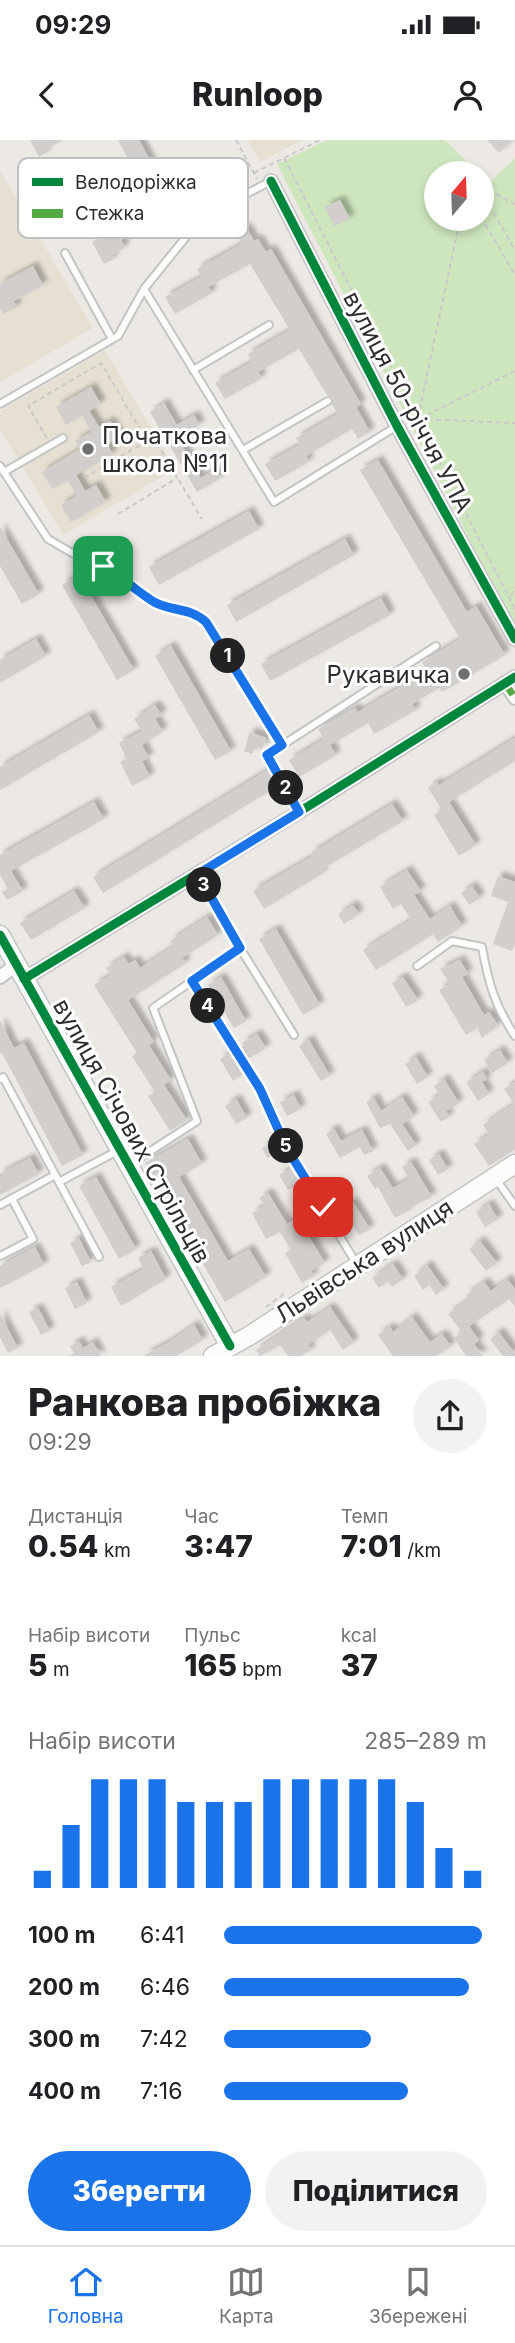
<!DOCTYPE html>
<html lang="uk">
<meta charset="utf-8">
<style>
:root{--surface:#fff;--page:#f2f2f2;--text:#202124;--muted:#757577;--line:#e0e0e0;--accent:#1a73e8}
body{margin:0;font-family:Inter,sans-serif;background:var(--page);color:var(--text);height:100vh;display:flex;flex-direction:column;font-size:26px;white-space:nowrap}
*{box-sizing:border-box;margin:0}
p{font-size:23px;color:var(--muted)}
.icon{flex:none;width:38px;height:38px;fill:none;stroke:currentColor;stroke-width:2;stroke-linecap:round;stroke-linejoin:round}
.map{position:relative;height:1216px;overflow:hidden}
.sheet{display:flex;flex-direction:column;background:var(--surface);flex:1}
.sheet>*{flex:none}
.needle{width:46px;rotate:19deg}
.buttons{position:absolute;left:424px;top:21px;display:grid;gap:14px}
.buttons a{display:grid;place-items:center;width:70px;height:70px;border-radius:50%;background:var(--surface);box-shadow:0 4px 10px #0003;font-size:35px}
.pin{position:absolute;display:grid;place-items:center;width:60px;height:60px;color:#fff;margin:-30px;border-radius:14px;box-shadow:0 4px 10px #0006}
.km{position:absolute;width:35px;height:35px;margin:-18px;border-radius:50%;background:#222;color:#fff;font-size:19px;line-height:35px;text-align:center}
.round{display:grid;place-items:center;flex:none;width:74px;height:74px;border-radius:37px;background:var(--page)}
.summary{display:flex;align-items:center;justify-content:space-between;height:119px;padding:0 28px}
h1{font-size:38px;font-weight:800;line-height:52px}
.figures{display:grid;grid-template-columns:repeat(3,1fr);gap:10px;height:119px;padding:7px 28px}
.figures div{display:grid;align-content:center}
.figures b{font-size:30px;font-weight:800}
.figures small{font-size:19px;font-weight:400}
.figures p{font-size:19px}
.chart{height:196px;padding:14px 28px}
.chart p{display:flex;justify-content:space-between}
.chart svg{width:100%;height:126px;margin-top:7px;stroke:var(--accent);stroke-width:6}
.cta{display:flex;gap:14px;margin-top:auto;padding:14px 28px}
.cta a{flex:1;height:80px;border-radius:42px;background:var(--accent);color:#fff;font-size:28px;font-weight:800;line-height:80px;text-align:center}
.cta a+a{background:var(--page);color:var(--text)}
ul{padding:0 28px;list-style:none;font-size:23px}
li{display:grid;grid-template-columns:112px 84px 1fr;align-items:center;height:52px}
li i{height:18px;border-radius:9px;background:var(--accent)}
.status{display:flex;justify-content:space-between;align-items:center;height:49px;padding:0 35px;background:var(--surface);direction:ltr}
.status svg{height:19px;fill:currentColor}
header{display:flex;justify-content:space-between;align-items:center;height:91px;padding:0 28px;background:var(--surface);font-size:32px;font-weight:800}
.tabs{display:flex;justify-content:space-around;align-items:center;height:98px;border-top:2px solid var(--line);background:var(--surface);font-size:19px;color:var(--muted)}
.tabs a{display:grid;justify-items:center;gap:4px}
.tabs .on{color:var(--accent)}
.map>svg:first-child{display:block}
</style>
<div class="status"><b>09:29</b><svg viewBox="0 0 49 12"><path d="M0 12V9h3v3zM5 12V6h3v6zM10 12V3h3v9zM15 12V0h3v12zM26 1h20v11H26zM47 4h2v5h-2z"/></svg></div>
<header><svg class="icon" aria-label="back" viewBox="0 0 24 24"><path d="M15 5l-7 7 7 7"/></svg>Runloop<svg class="icon" aria-label="person" viewBox="0 0 24 24"><circle cx="12" cy="8" r="4"/><path d="M4 21q1-7 8-7t8 7"/></svg></header>
<div class="map">
<svg width="515" height="1216" viewBox="0 0 515 1216">
<defs>
<filter id="shadow"><feDropShadow dx="5" dy="-5" stdDeviation="2" flood-color="#0004"/></filter>
</defs>
<rect width="100%" height="100%" fill="#ece8e4"/>
<g fill="#e6e0d3">
<polygon points="248,0 302,0 260,22"/>
<polygon points="0,31 93,188 0,242"/>
<polygon points="105,210 175,329 63,395 0,289 0,271"/>
</g>
<polygon fill="#cee6be" points="327,0 445,0 478,33 436,33 436,79 481,79 481,36 489,43 515,18 515,488 277,24"/>
<g fill="#d1cecb" filter="url(#shadow)">
<polygon points="30,0 63,0 46,9 47,12 39,17"/>
<polygon points="118,0 139,0 167,52 171,50 175,58 152,71 157,80 121,100 125,108 112,115 114,119 104,124 92,102 114,90 111,83 151,62"/>
<polygon points="487,0 513,0 499,13"/>
<polygon points="340,60 350,79 334,86 325,67"/>
<polygon points="246,87 254,101 258,99 266,112 271,109 361,264 356,267 370,292 358,299 352,289 306,316 309,322 275,341 265,324 300,305 296,298 338,274 332,265 333,258 327,255 299,209 258,232 262,238 225,259 215,243 252,222 248,214 290,190 250,124 208,147 212,153 175,174 165,157 201,137 197,129 242,104 236,93"/>
<polygon points="33,126 43,145 14,161 17,167 4,174 0,168 0,144"/>
<polygon points="91,247 101,264 89,271 99,287 110,281 120,297 107,304 113,314 76,335 85,351 96,345 106,362 71,382 61,365 77,356 68,340 52,349 42,332 80,309 75,301 91,292 82,275 66,285 56,267"/>
<polygon points="164,263 177,285 194,275 200,285 183,295 187,301 181,304 201,338 215,329 221,338 197,352 150,272"/>
<polygon points="378,320 467,472 476,466 505,515 442,552 439,548 412,564 416,570 374,594 368,583 330,605 336,615 299,637 289,620 324,599 318,589 355,568 358,572 427,531 422,522 460,499 360,330"/>
<polygon points="249,371 259,389 159,445 149,427"/>
<polygon points="0,387 39,454 22,464 0,426"/>
<polygon points="345,399 354,415 236,482 227,465"/>
<polygon points="79,435 134,530 117,540 62,445"/>
<polygon points="381,458 390,475 270,541 261,524"/>
<polygon points="36,499 46,516 0,543 0,520"/>
<polygon points="171,506 231,611 215,620 155,516"/>
<polygon points="155,565 162,575 155,579 163,591 142,605 149,618 142,621 150,637 132,646 120,622 127,619 119,603 142,591 134,579"/>
<polygon points="89,575 99,592 0,650 0,627"/>
<polygon points="250,592 266,598 262,609 255,606 252,614 244,611"/>
<polygon points="515,598 515,621 449,662 476,705 459,716 434,675 442,670 428,648 437,642 439,645"/>
<polygon points="268,630 276,643 266,649 268,652 103,753 93,737"/>
<polygon points="94,662 104,679 11,731 23,751 7,760 2,752 8,749 0,735 0,715"/>
<polygon points="392,664 403,681 321,730 323,733 264,769 253,751 313,716 311,713"/>
<polygon points="407,730 421,751 414,755 430,779 450,766 462,786 438,802 433,794 376,830 363,810 411,780 401,764 393,769 380,747"/>
<polygon points="498,736 515,742 515,802 512,811 493,804 508,762 491,756"/>
<polygon points="472,746 480,758 469,765 461,753"/>
<polygon points="74,751 85,768 31,800 20,783"/>
<polygon points="353,765 359,774 344,784 338,774"/>
<polygon points="207,777 218,795 182,818 186,823 128,860 154,902 149,905 171,940 164,945 187,980 170,991 148,956 155,952 132,916 137,913 94,845 111,835 106,828 124,817 129,824 135,820 140,828 174,806 170,801"/>
<polygon points="276,789 320,865 303,875 259,799"/>
<polygon points="460,820 468,834 462,837 484,875 489,872 498,885 482,898 477,888 466,895 439,850 450,844 440,829"/>
<polygon points="221,837 246,881 234,888 208,845"/>
<polygon points="403,837 418,860 406,867 392,843"/>
<polygon points="0,881 14,908 24,903 83,1015 62,1026 2,913 0,914"/>
<polygon points="257,894 266,908 248,919 240,907 244,905 242,903"/>
<polygon points="309,900 330,936 321,941 299,906"/>
<polygon points="500,910 508,923 492,933 484,920"/>
<polygon points="230,913 244,934 233,941 220,919"/>
<polygon points="416,917 428,937 417,944 405,924"/>
<polygon points="483,932 487,939 482,942 489,954 478,961 466,942"/>
<polygon points="444,939 459,963 446,971 449,977 441,982 428,962 440,955 434,946"/>
<polygon points="515,942 515,1009 489,1026 474,1004 489,994 483,985 514,964 504,949"/>
<polygon points="294,955 301,969 287,976 280,962"/>
<polygon points="402,957 414,976 402,984 416,1005 408,1011 390,984 380,988 366,962 374,958 381,971"/>
<polygon points="236,959 247,978 236,984 225,966"/>
<polygon points="334,989 341,1001 362,990 373,1011 364,1015 360,1007 340,1018 326,994"/>
<polygon points="188,999 202,1024 179,1037 228,1121 249,1109 266,1137 225,1162 145,1023"/>
<polygon points="277,1001 282,1011 267,1018 262,1008"/>
<polygon points="439,1014 448,1029 438,1035 429,1020"/>
<polygon points="30,1018 39,1034 0,1055 0,1034"/>
<polygon points="411,1022 432,1057 408,1068 410,1070 395,1078 378,1047 375,1049 367,1036 380,1028 393,1048 409,1039 402,1027"/>
<polygon points="292,1028 301,1043 288,1050 279,1035"/>
<polygon points="96,1037 136,1109 119,1119 79,1046"/>
<polygon points="268,1053 287,1084 298,1078 325,1123 311,1131 314,1136 302,1143 285,1113 291,1110 280,1092 266,1099 252,1073 265,1066 259,1058"/>
<polygon points="353,1062 370,1089 359,1095 342,1068"/>
<polygon points="489,1064 498,1079 485,1087 476,1072"/>
<polygon points="79,1098 91,1122 82,1126 70,1103"/>
<polygon points="480,1101 497,1123 486,1131 469,1109"/>
<polygon points="35,1107 44,1125 0,1148 0,1126"/>
<polygon points="151,1111 166,1139 121,1166 111,1147 144,1129 138,1118"/>
<polygon points="393,1124 403,1139 392,1147 388,1141 379,1148 372,1138"/>
<polygon points="427,1125 444,1149 436,1155 429,1145 423,1150 414,1136"/>
<polygon points="507,1139 515,1149 515,1167 509,1159 469,1186 479,1200 474,1204 483,1216 466,1216 454,1198 462,1192 448,1174 469,1159 466,1155 484,1142 491,1151"/>
<polygon points="77,1142 87,1163 75,1169 65,1148"/>
<polygon points="330,1167 354,1202 343,1210 330,1190 308,1205 311,1210 301,1216 288,1216 280,1205 260,1216 256,1210 304,1178 307,1182"/>
<polygon points="38,1168 50,1191 41,1195 29,1172"/>
<polygon points="0,1174 18,1208 8,1213 0,1197"/>
<polygon points="412,1177 430,1202 442,1194 451,1206 436,1216 393,1216 378,1195 390,1187 393,1192"/>
<polygon points="194,1185 203,1200 176,1216 143,1216 169,1202"/>
<polygon points="499,1192 515,1214 515,1216 503,1216 490,1199"/>
<polygon points="79,1201 83,1208 93,1202 101,1216 70,1216 74,1213 70,1206"/>
</g>
<g fill="none" stroke-linecap="round" stroke-linejoin="round">
<defs>
<g id="lane">
<polyline points="271,41 202,77 144,149 274,362 397,286"/>
<polyline points="65,113 112,199"/>
<polyline points="193,230 269,185"/>
<polyline points="0,264 118,196 144,149"/>
<polyline points="243,310 328,261"/>
<polyline points="0,326 48,399 72,413 103,426 154,461 166,467 191,471 206,482 282,605"/>
<polyline points="4,332 63,298"/>
<polyline points="299,672 267,615 436,506"/>
<polyline points="240,808 294,895"/>
<path d="M417 826 452 801 482 807C488 842 495 866 515 896"/>
<polyline points="192,841 260,949 287,1009 356,1123"/>
<polyline points="0,939 3,937 99,1117"/>
<polyline points="132,1023 197,981 153,868 240,808 198,734"/>
<polyline points="496,1039 515,1066"/>
<polyline points="59,1042 119,1010"/>
<polyline points="0,1065 55,1035"/>
<polyline points="0,1116 33,1099 12,1059"/>
</g>
<g id="street">
<polyline points="271,41 397,286 515,499"/>
<polyline points="505,543 515,558"/>
<polyline points="0,837 16,825"/>
<polyline points="24,839 299,672 515,537"/>
</g>
<g id="secondary">
<polyline points="0,795 230,1206"/>
<polyline points="213,1216 249,1196 515,1024"/>
</g>
</defs>
<use href="#lane" stroke="#c5c4c5" stroke-width="10"/>
<use href="#street" stroke="#c5c4c5" stroke-width="16"/>
<use href="#secondary" stroke="#c5c4c5" stroke-width="21"/>
<g stroke="#c9c9c8" stroke-width="2" stroke-dasharray="5 3.5" stroke-linecap="butt">
<polyline points="236,0 257,39"/>
<polyline points="284,18 515,469"/>
<polyline points="254,33 320,0"/>
<polyline points="481,46 515,64"/>
<polyline points="481,51 515,110"/>
<polyline points="481,77 515,135"/>
<polyline points="418,278 460,79"/>
<polyline points="419,279 515,231"/>
<polyline points="419,279 515,283"/>
<polyline points="47,298 28,266 101,223 147,301 85,337"/>
<polyline points="148,301 159,307 202,379"/>
<polyline points="118,374 177,338"/>
<polyline points="511,456 515,447"/>
<polyline points="266,1167 285,1153"/>
</g>
<use href="#lane" stroke="#fcfcfb" stroke-width="6"/>
<use href="#street" stroke="#fcfcfb" stroke-width="12"/>
<use href="#secondary" stroke="#fcfcfb" stroke-width="18"/>
<polyline stroke="#54ab44" stroke-width="7" stroke-dasharray="14 7" stroke-linecap="butt" points="505,543 515,558"/>
<defs>
<g id="cycleway">
<polyline points="271,41 397,286 515,499"/>
<polyline points="0,795 230,1206"/>
<polyline points="24,839 299,672 515,537"/>
</g>
</defs>
<use href="#cycleway" stroke="#fff" stroke-width="13"/>
<use href="#cycleway" stroke="#00873e" stroke-width="9"/>
</g>
<g fill="none" stroke-linecap="round" stroke-linejoin="round">
<defs>
<path id="route" d="M103 426C121 436 136 451 154 462 173 472 189 467 206 482L282 605 267 615 299 672 198 734 240 808 192 841 260 949 287 1009 323 1067"/>
</defs>
<use href="#route" stroke="#fff" stroke-width="14"/>
<use href="#route" stroke="#1a73e8" stroke-width="9"/>
</g>
<g fill="#706f6e" stroke="#fff" stroke-width="2.5">
<circle cx="88" cy="309" r="7"/>
<circle cx="464" cy="534" r="7"/>
</g>
<g text-anchor="middle" dominant-baseline="central" stroke-width="6" stroke-linejoin="round" paint-order="stroke">
<g font-size="24" fill="#2e2e2e" stroke="#fff">
<text transform="translate(408 262) rotate(62)">вулиця 50-річчя УПА</text>
<text transform="translate(132 991) rotate(61)">вулиця Січових Стрільців</text>
<text transform="translate(364 1121) rotate(-33)">Львівська вулиця</text>
</g>
<g font-size="24" fill="#2e2e2e" stroke="#fff" text-anchor="start">
<text x="102" y="295">Початкова<tspan x="102" dy="28">школа №11</tspan></text>
<text x="450" y="534" text-anchor="end">Рукавичка</text>
</g>
</g>
<rect x="18" y="18" width="230" height="80" rx="10" fill="#fff" stroke="#c0c0c0" stroke-width="2"/>
<rect x="32" y="38" width="31" height="8" fill="#00873e"/>
<rect x="32" y="69" width="31" height="9" fill="#54ab44"/>
<g font-size="19" fill="#2e2e2e">
<text x="75" y="49">Велодоріжка</text>
<text x="75" y="80">Стежка</text>
</g>
</svg>
<div class="buttons">
<a><svg class="needle" viewBox="-14 -14 28 28"><path d="M0-13l5 13h-10z" fill="#e53935"/><path d="M0 13l5-13h-10z" fill="#757577"/></svg></a>
</div>
<div class="pin" style="left:103px;top:426px;background:#1e9e55"><svg class="icon" aria-label="arrive" viewBox="0 0 24 24"><path d="M6 21V4h12l-3 4 3 4H6"/></svg></div>
<div class="pin" style="left:323px;top:1067px;background:#d93025"><svg class="icon" aria-label="check" viewBox="0 0 24 24"><path d="M5 12l5 5 9-10"/></svg></div>
<b class="km" style="left:228px;top:516px">1</b>
<b class="km" style="left:286px;top:648px">2</b>
<b class="km" style="left:204px;top:745px">3</b>
<b class="km" style="left:208px;top:866px">4</b>
<b class="km" style="left:286px;top:1006px">5</b>
</div>
<section class="sheet">
<div class="summary"><div><h1>Ранкова пробіжка</h1><p>09:29</p></div><a class="round"><svg class="icon" aria-label="share" viewBox="0 0 24 24"><path d="M12 15V3M7 8l5-5 5 5M5 13v7h14v-7"/></svg></a></div>
<div class="figures">
<div><p>Дистанція</p><b>0.54<small> km</small></b></div>
<div><p>Час</p><b>3:47</b></div>
<div><p>Темп</p><b>7:01<small> /km</small></b></div>
</div>
<div class="figures">
<div><p>Набір висоти</p><b>5<small> m</small></b></div>
<div><p>Пульс</p><b>165<small> bpm</small></b></div>
<div><p>kcal</p><b>37</b></div>
</div>
<div class="chart"><p><span>Набір висоти</span>285–289 m</p>
<svg viewBox="0 0 160 44" preserveAspectRatio="none"><path d="M5 44V38M15 44V22M25 44V6M35 44V6M45 44V6M55 44V14M65 44V14M75 44V14M85 44V6M95 44V6M105 44V6M115 44V6M125 44V6M135 44V14M145 44V30M155 44V38"/></svg>
</div>
<ul>
<li><b>100 m</b>6:41<i style="width:98%"></i></li>
<li><b>200 m</b>6:46<i style="width:93%"></i></li>
<li><b>300 m</b>7:42<i style="width:56%"></i></li>
<li><b>400 m</b>7:16<i style="width:70%"></i></li>
</ul>
<div class="cta"><a>Зберегти</a><a>Поділитися</a></div>
</section>
<nav class="tabs">
<a class="on"><svg class="icon" aria-label="home" viewBox="0 0 24 24"><path d="M3 11l9-7 9 7M6 9v11h12V9"/></svg>Головна</a>
<a><svg class="icon" aria-label="map" viewBox="0 0 24 24"><path d="M3 6l6-2 6 2 6-2v14l-6 2-6-2-6 2zM9 4v14M15 6v14"/></svg>Карта</a>
<a><svg class="icon" aria-label="saved" viewBox="0 0 24 24"><path d="M7 4h10v16l-5-4-5 4z"/></svg>Збережені</a>
</nav>
